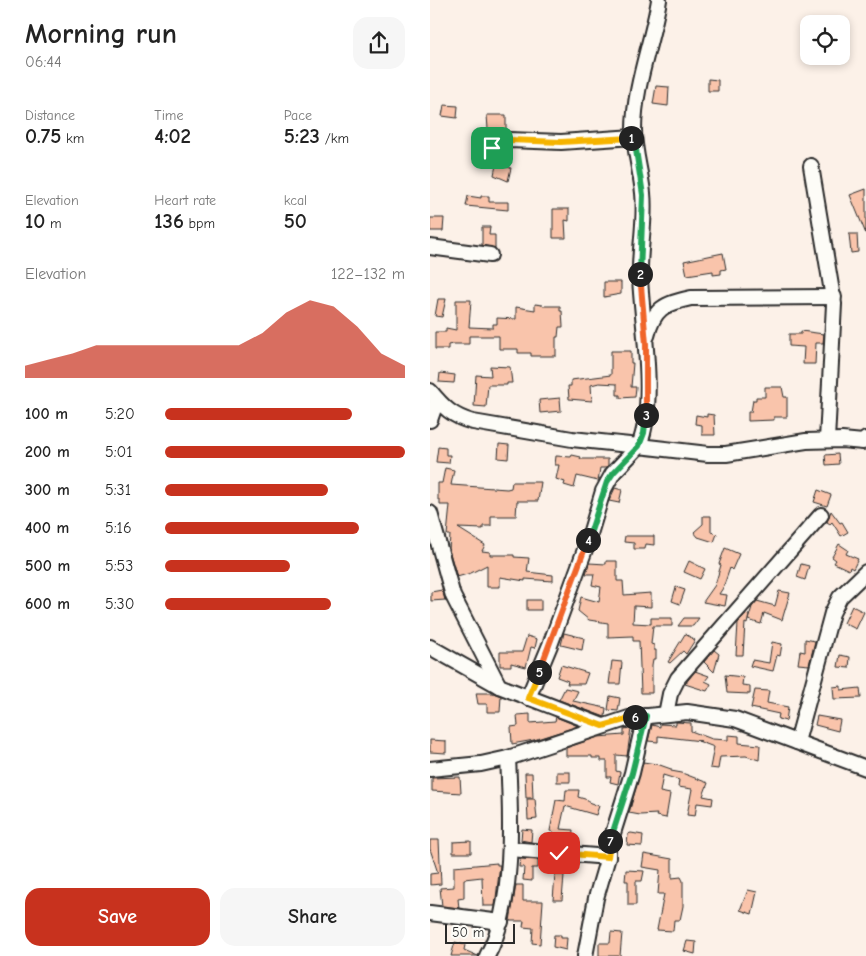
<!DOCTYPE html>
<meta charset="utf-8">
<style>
:root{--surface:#fff;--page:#f6f6f6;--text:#222;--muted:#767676;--accent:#c8321e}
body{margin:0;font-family:"Comic Neue",sans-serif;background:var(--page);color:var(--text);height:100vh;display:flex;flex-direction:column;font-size:19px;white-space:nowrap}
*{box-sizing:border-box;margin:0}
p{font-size:16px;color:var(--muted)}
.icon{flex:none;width:28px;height:28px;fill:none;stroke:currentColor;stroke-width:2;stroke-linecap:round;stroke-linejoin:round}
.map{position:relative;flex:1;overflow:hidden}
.sheet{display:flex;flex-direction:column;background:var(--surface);width:430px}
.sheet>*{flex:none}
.controls{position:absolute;left:370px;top:15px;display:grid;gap:10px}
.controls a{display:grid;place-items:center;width:50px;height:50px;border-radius:10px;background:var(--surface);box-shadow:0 2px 8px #0003;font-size:25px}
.scale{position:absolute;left:15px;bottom:12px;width:70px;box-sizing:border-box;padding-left:5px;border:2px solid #2b2b2b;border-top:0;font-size:14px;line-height:18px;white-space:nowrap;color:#2b2b2b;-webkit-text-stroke:4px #fdfcf7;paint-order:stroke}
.pin{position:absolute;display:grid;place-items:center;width:42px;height:42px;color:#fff;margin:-21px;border-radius:10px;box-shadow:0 2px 8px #0006}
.km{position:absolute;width:25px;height:25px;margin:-12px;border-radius:50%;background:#222;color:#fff;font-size:14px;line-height:25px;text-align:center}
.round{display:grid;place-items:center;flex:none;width:52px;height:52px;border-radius:15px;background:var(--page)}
.head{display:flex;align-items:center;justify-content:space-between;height:85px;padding:0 25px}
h1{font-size:28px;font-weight:700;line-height:38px}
.figures{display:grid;grid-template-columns:repeat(3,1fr);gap:8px;height:85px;padding:5px 25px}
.figures div{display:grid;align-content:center}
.figures b{font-size:21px;font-weight:700}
.figures small{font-size:14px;font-weight:400}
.figures p{font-size:14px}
.chart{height:140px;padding:10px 25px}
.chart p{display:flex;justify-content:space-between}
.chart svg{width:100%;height:90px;margin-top:5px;fill:var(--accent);opacity:.7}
.action{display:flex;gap:10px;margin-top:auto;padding:10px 25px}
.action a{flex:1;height:58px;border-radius:15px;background:var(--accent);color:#fff;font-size:20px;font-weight:700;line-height:58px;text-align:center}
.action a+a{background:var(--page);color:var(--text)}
ul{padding:0 25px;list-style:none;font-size:16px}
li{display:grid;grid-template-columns:80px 60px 1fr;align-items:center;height:38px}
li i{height:12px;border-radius:6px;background:var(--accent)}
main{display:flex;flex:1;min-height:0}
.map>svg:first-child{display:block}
</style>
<main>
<section class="sheet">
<div class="head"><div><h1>Morning run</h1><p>06:44</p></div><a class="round"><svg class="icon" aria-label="share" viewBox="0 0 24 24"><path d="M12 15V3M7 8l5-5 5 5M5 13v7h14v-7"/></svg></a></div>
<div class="figures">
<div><p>Distance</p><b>0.75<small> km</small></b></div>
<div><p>Time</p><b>4:02</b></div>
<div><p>Pace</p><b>5:23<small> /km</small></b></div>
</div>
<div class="figures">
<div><p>Elevation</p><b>10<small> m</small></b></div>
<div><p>Heart rate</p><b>136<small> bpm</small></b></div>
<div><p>kcal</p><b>50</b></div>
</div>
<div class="chart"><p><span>Elevation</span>122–132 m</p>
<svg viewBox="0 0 160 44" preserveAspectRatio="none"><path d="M0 44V38L10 35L20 32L30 28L40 28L50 28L60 28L70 28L80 28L90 28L100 22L110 12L120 6L130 9L140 19L150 32L160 38V44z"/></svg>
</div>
<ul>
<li><b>100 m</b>5:20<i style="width:78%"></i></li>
<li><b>200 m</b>5:01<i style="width:100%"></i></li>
<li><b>300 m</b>5:31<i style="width:68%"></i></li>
<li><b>400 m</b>5:16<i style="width:81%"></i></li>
<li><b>500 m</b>5:53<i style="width:52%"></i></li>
<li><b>600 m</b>5:30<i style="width:69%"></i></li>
</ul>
<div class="action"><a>Save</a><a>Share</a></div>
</section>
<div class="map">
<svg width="436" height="956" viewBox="0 0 436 956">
<rect width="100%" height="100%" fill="#fcf1e8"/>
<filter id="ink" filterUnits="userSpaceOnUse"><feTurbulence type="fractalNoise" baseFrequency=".02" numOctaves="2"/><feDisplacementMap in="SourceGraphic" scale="10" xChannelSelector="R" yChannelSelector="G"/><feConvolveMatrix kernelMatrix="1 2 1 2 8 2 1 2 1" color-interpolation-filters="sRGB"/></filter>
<g filter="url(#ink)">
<g fill="#f9c4ab" stroke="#2b2b2b">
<polygon points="278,79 288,80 288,91 278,91"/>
<polygon points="226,86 239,87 238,106 223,104"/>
<polygon points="14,105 28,106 27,118 12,116"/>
<polygon points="57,115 76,115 76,132 67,132 67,129 58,129"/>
<polygon points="66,165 81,168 78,181 64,175"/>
<polygon points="436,189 436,234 420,195"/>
<polygon points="38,196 51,198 51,196 59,196 59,202 78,202 78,210 36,206"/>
<polygon points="123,209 139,209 139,221 135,220 136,238 123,238"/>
<polygon points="0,218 14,218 13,231 0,231"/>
<polygon points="52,227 60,227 59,235 65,235 65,248 52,245"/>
<polygon points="419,234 427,234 428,252 421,253"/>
<polygon points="293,253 296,269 291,270 291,274 283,275 283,271 257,275 254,261"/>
<polygon points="174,282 191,282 191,294 174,297"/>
<polygon points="8,299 16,299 12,317 5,316"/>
<polygon points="26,300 41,300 39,327 63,328 63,324 67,324 67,318 86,319 86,307 105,310 105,304 113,305 113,306 130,306 130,311 132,311 133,327 129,327 128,337 126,337 126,356 101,356 101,353 88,353 88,349 69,349 69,336 39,336 39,344 23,344 18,345 18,349 5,349 5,332 16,332 16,328 26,330"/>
<polygon points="371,331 394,334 393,343 386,343 385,364 373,364 374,347 359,346 359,334 371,334"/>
<polygon points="181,351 201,351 201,363 203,363 201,387 206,387 205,397 190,398 190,395 187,395 187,384 169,383 161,385 162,401 139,399 138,386 141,386 141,380 181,375"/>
<polygon points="60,366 80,367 82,383 77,383 77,385 58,385 56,407 44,406 46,375 61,376"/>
<polygon points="10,373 25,375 24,383 9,382"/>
<polygon points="335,387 352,387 354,397 357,397 357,417 344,417 344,420 318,421 318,412 321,412 323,400 326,400 326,397 335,397"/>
<polygon points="130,398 131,411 110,413 109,400"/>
<polygon points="277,414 284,415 285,435 272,435 272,425 265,424 266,415 277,417"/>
<polygon points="69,444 79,445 78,459 68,458"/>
<polygon points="8,447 16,448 16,455 20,455 19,463 6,462"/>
<polygon points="408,454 409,464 396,465 395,455"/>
<polygon points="142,455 151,457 150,459 178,459 178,465 176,468 170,468 168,481 147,476 144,488 134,485 135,482 126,479 129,465 125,465 126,456 141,457"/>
<polygon points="15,468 24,470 21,485 77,489 81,488 82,482 111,482 108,501 87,501 86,516 61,516 61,526 53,526 53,529 28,528 55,545 52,551 60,552 60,555 84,555 84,557 99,558 97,572 123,575 123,581 95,579 95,581 70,577 70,587 57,587 57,565 41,573 27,577 19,550 20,535 17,535 20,505 10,505 10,500 8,500 8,483 12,483"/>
<polygon points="185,488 192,490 189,503 179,501"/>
<polygon points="388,490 401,495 397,506 384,502"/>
<polygon points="401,511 410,523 412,522 418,532 411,536 402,522 400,524 397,522"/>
<polygon points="273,516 281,516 281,532 287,534 284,542 268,537 264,532 273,524"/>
<polygon points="195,536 224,536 224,545 216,544 215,549 204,549 204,543 194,542"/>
<polygon points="409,544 418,550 416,554 428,559 423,569 420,567 419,570 404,563 406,560 402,557"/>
<polygon points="295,548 309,554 302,570 300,568 293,588 289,594 297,595 295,606 273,602 285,585 291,565 289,564"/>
<polygon points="176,561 187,561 187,581 193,581 194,595 221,593 221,607 204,606 203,623 221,624 221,618 242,618 242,626 223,626 221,644 224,645 224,650 226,650 226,659 223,659 222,665 222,693 211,693 209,641 203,641 203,636 178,637 178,623 159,620 148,611 151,597 169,602 171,587 162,585 164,574 156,574 159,563 176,564"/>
<polygon points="259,561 275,569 270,579 254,572"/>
<polygon points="371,564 379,566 375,580 367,577"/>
<polygon points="246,587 255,590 250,604 242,601"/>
<polygon points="12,590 15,600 1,601 1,592"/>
<polygon points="349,591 360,593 352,620 334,613 331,624 318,620 322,607 327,601 345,606"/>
<rect x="97" y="600" width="14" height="10"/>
<polygon points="422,606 434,612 426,629 414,623"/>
<polygon points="315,614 319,615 317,624 315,623 313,655 306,655 308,623"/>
<polygon points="254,618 269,618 263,626 248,626"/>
<polygon points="134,633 154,638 152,650 131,645"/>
<polygon points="255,634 265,640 256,654 253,651 240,663 238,662"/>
<polygon points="97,636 107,639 105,648 101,647 96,667 81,663 81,666 70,666 70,652 92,652"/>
<polygon points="375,639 385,641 379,665 368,664 370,651 375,652"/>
<polygon points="342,642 352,644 350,656 347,655 343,671 320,666 322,660 339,663"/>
<polygon points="284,650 289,654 284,672 274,662"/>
<polygon points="410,655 420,657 419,668 408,667"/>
<polygon points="182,661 192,662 190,684 179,684"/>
<polygon points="131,665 158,673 154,684 137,684 138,681 127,677"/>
<polygon points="265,671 279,676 275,681 281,684 277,691 255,684"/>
<polygon points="295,675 313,677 312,685 320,686 320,694 297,693"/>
<polygon points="411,686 411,690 430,688 431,698 404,699 403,687"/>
<polygon points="135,688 148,691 143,701 176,708 175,717 129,700"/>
<polygon points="325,690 339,691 337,703 358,707 356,721 348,719 349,714 321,708"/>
<polygon points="46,693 63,693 71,696 70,712 57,712 57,704 48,704"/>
<polygon points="180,696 190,698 188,711 178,710"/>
<polygon points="100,714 100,723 125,721 126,717 148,726 104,740 82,744 81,727 88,726 87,715"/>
<polygon points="387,716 410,720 408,731 385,725"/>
<polygon points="246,722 261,723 261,731 282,739 298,740 298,735 309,736 309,743 330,745 329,760 316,756 290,757 288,769 280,768 284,747 268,741 271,741 228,736 228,742 218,741 222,725 230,727 230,724 246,725"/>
<polygon points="201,728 197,756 186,755 186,771 190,772 188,784 180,782 181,777 177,777 177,761 171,761 171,758 162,758 162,756 136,756 136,748 168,737 194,735 194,729"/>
<polygon points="0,740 16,741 16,753 0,752"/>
<polygon points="213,762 227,764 241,769 241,771 252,773 278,783 273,796 283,798 282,805 267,803 265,816 257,815 262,789 248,787 249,780 233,775 230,792 240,794 236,818 226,816 227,814 210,815 199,813"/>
<rect x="127" y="772" width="13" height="10"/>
<polygon points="95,773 102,773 103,798 96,798"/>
<polygon points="30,777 31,793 2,791 2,778"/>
<polygon points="136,790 149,790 148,797 158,800 158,802 169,806 166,815 135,806 130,829 143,830 142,842 121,840 123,832 120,831 126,800 135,801"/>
<polygon points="97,799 105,799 107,819 98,820"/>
<polygon points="92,829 102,830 101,842 91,840"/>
<polygon points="201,833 213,835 212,846 197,845 198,834"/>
<polygon points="0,840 9,840 11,884 0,885 0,874 8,873 0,849"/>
<polygon points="41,841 41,853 23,853 23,842"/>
<polygon points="214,854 242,859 242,878 251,877 253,881 253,906 250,920 244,920 243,931 227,930 234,894 228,894 230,870 212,867"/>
<polygon points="90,859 108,860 108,868 102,868 102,881 93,880 94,867 89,867"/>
<polygon points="113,860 128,862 127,868 111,868"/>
<polygon points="67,863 67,865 70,865 65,906 53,906 52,877 34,879 34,898 28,899 29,908 12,906 10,888 24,887 24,867"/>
<polygon points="196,870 214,871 212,881 206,881 206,905 198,905 198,881 195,881"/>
<polygon points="125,875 134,875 132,900 123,900"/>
<polygon points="86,885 93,885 93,901 113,901 110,944 102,943 103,928 93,927 94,921 80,921"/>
<polygon points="318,890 327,892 322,914 310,910"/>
<polygon points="181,932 192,933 190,956 169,956 169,943 180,943"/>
<polygon points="124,935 131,935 131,938 137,938 136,950 123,947"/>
<polygon points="257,941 266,942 265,954 254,951"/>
<polygon points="25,942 35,945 34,950 48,956 21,956"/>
</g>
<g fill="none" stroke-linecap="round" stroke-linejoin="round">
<defs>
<g id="minor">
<polyline points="62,148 79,140 131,142 204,137"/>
<polyline points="381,166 404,304 397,440"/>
<polyline points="0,247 60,255"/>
<path d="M217 336C224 308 234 304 261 298L404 297"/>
<path d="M0 391C13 407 23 417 43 422L142 439 209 446C227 400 212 326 210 277 209 249 216 221 213 193 211 172 204 151 204 130 204 86 222 43 229 0"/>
<polyline points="0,420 7,400"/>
<polyline points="0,513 23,596 69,686"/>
<polyline points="0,647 69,686 173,726"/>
<polyline points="98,698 120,645 157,544 173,491 183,473 209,446 278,454 296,454 376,441 412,440 433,442 436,439"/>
<polyline points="236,714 240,694 248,678 391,515"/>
<polyline points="367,742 402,613 410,597 436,572"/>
<polyline points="0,769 51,764 78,758 199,718 257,712 305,719 436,768"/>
<polyline points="80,849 178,857"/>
<polyline points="0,913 71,922"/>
<path d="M57 956C85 906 81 815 78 758"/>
<polyline points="155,956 166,898 178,857 178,849 202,773 215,716"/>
</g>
</defs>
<use href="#minor" stroke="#2b2b2b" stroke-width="18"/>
<use href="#minor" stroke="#fdfcf7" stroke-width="14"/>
</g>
</g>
<g fill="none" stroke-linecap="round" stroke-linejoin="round" filter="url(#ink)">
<defs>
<polyline id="split-1" points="62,148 79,140 131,142 201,138"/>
<polyline id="split-2" points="201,138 204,137 213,195 210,274"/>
<polyline id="split-3" points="210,274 216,344 216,415"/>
<polyline id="split-4" points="158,540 177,482 183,473 209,446 214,433 216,415"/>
<polyline id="split-5" points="109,672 158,540"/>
<polyline id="split-6" points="109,672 98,698 173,726 205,717"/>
<polyline id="split-7" points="180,841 202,773 216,716 205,717"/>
<polyline id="split-8" points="129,853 178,857 180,841"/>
</defs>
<use href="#split-1" stroke="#fff" stroke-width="10"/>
<use href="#split-2" stroke="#fff" stroke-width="10"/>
<use href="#split-3" stroke="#fff" stroke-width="10"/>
<use href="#split-4" stroke="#fff" stroke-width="10"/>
<use href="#split-5" stroke="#fff" stroke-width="10"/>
<use href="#split-6" stroke="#fff" stroke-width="10"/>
<use href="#split-7" stroke="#fff" stroke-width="10"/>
<use href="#split-8" stroke="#fff" stroke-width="10"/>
<use href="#split-1" stroke="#f5b400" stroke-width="6"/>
<use href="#split-2" stroke="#22a559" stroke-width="6"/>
<use href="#split-3" stroke="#f0652b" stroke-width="6"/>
<use href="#split-4" stroke="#22a559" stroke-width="6"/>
<use href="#split-5" stroke="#f0652b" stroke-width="6"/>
<use href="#split-6" stroke="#f5b400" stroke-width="6"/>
<use href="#split-7" stroke="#22a559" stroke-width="6"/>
<use href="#split-8" stroke="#f5b400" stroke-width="6"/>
</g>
</svg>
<div class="controls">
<a><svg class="icon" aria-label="locate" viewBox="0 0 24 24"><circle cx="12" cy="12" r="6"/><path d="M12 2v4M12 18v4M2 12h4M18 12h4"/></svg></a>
</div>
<div class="scale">50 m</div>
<div class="pin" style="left:62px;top:148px;background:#1e9e55"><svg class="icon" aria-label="arrive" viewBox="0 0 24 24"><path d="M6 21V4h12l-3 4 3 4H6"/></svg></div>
<div class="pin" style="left:129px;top:853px;background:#d93025"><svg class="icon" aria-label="check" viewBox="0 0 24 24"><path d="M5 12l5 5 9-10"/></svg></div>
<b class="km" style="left:201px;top:138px">1</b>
<b class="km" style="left:210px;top:274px">2</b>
<b class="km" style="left:216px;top:415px">3</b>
<b class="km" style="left:158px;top:540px">4</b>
<b class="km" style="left:109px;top:672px">5</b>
<b class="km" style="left:205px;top:717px">6</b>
<b class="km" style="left:180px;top:841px">7</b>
</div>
</main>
